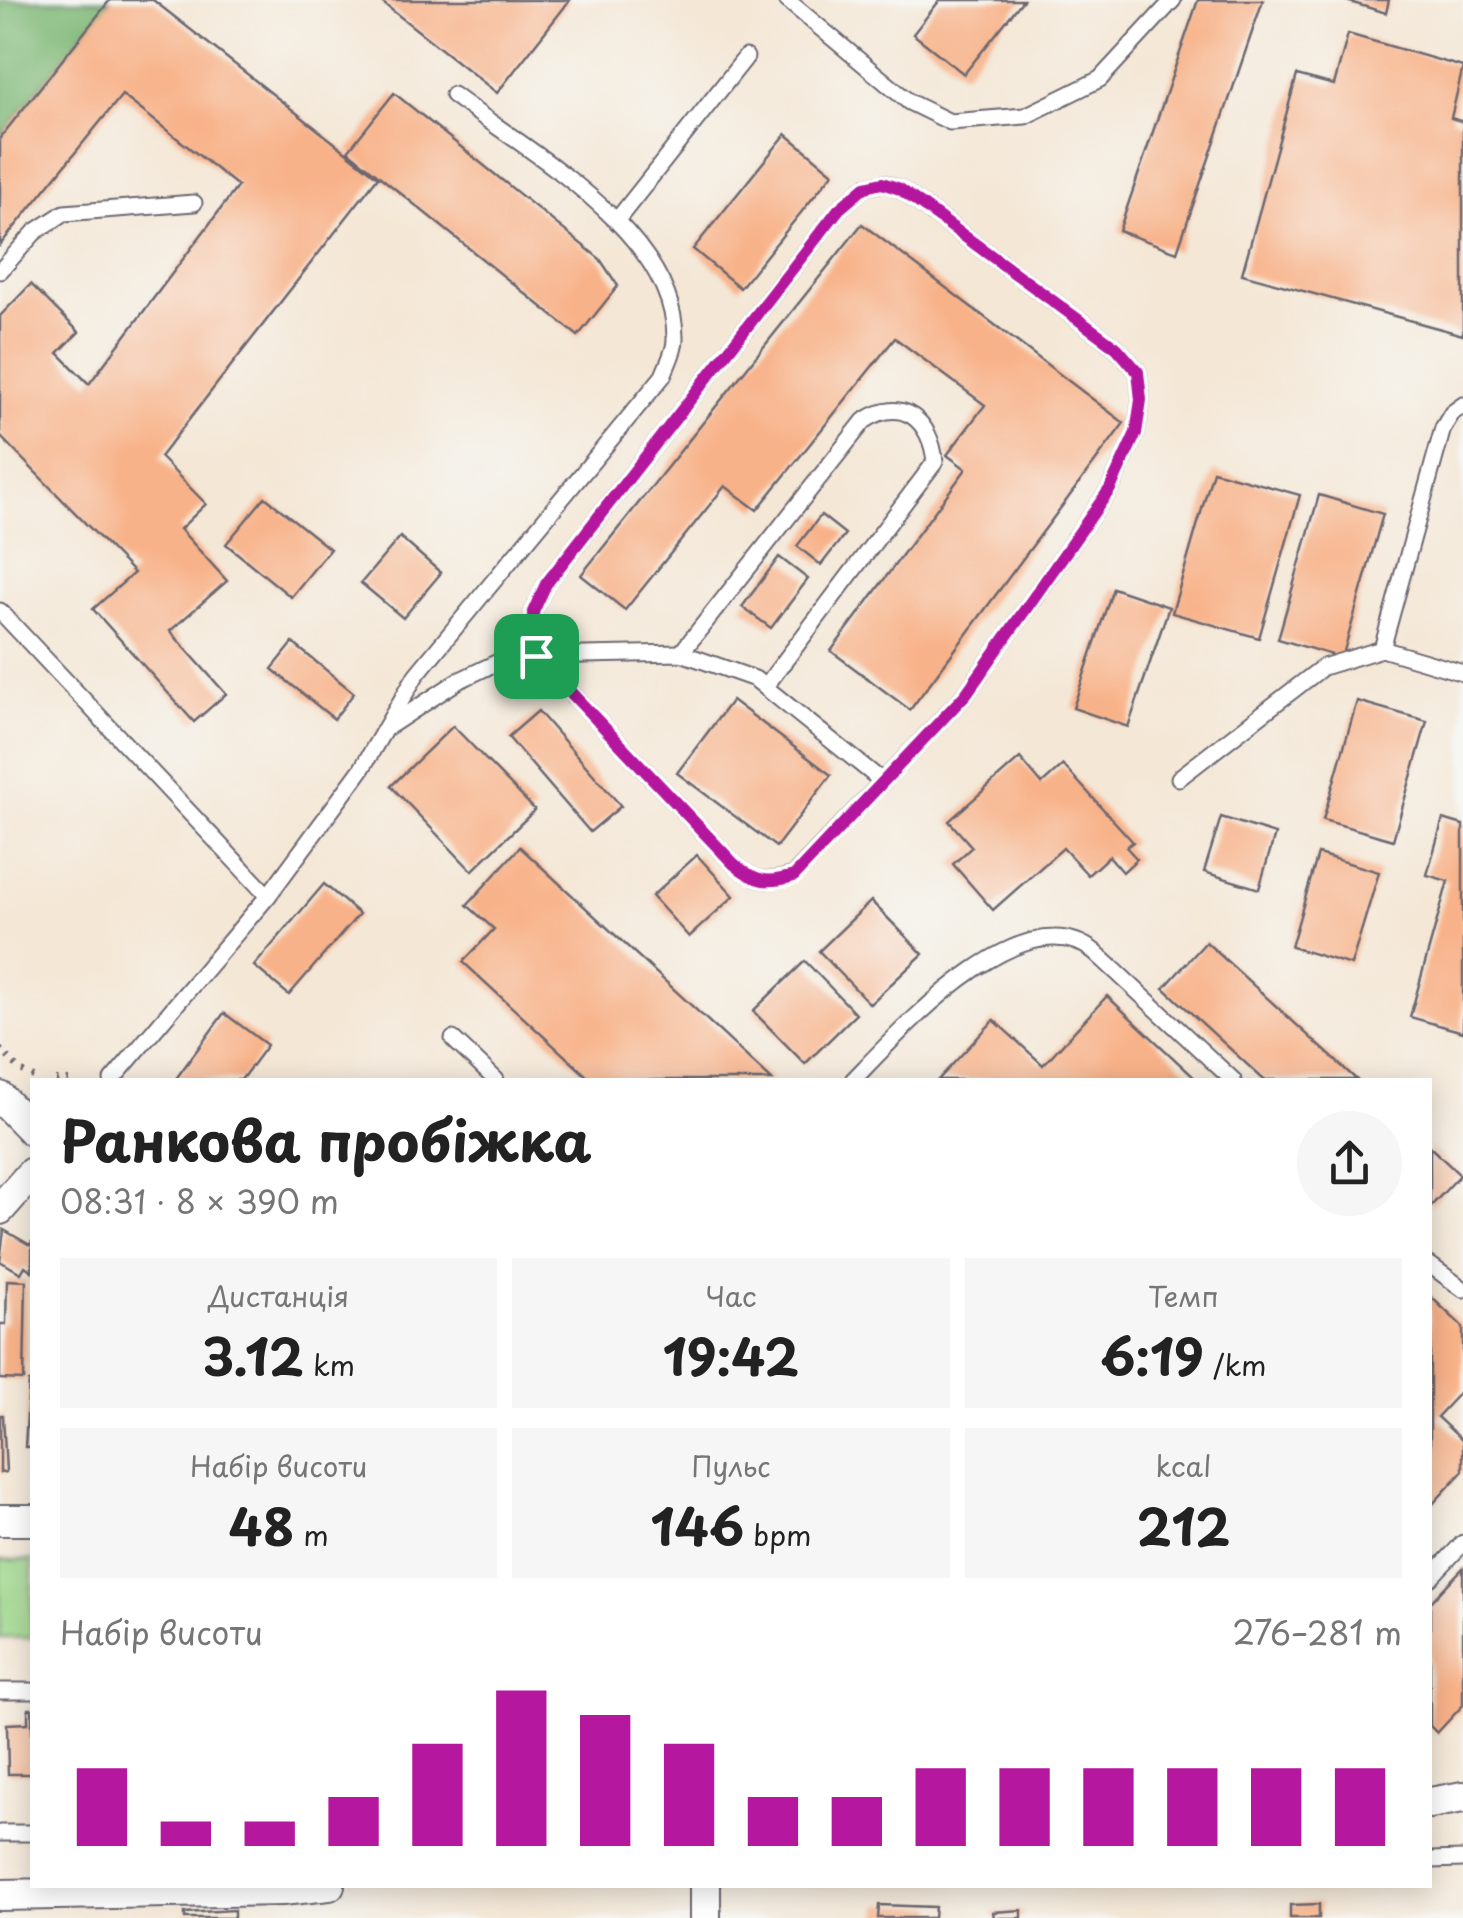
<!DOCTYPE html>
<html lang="uk">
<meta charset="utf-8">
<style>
:root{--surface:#fff;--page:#f6f6f6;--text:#222;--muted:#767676;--accent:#b5179e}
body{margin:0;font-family:"Playpen Sans",sans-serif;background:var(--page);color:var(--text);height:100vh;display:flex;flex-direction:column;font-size:38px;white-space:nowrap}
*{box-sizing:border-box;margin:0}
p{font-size:32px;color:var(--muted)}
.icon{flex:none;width:55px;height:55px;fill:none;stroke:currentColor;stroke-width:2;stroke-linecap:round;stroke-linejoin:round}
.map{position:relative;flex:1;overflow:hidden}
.drawer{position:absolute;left:30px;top:1078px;width:1402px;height:810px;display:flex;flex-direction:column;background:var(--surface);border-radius:0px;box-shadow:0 5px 25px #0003}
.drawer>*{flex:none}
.pin{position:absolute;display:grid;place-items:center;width:85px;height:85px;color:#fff;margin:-42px;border-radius:20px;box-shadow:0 5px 15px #0006}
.round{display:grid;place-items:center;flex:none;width:105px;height:105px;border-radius:52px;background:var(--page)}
.head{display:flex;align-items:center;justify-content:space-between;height:170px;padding:0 30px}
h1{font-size:55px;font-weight:700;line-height:75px}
.metrics{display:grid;grid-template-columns:repeat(3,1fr);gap:15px;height:170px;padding:10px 30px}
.metrics div{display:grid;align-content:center;border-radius:0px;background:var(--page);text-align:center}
.metrics b{font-size:50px;font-weight:700}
.metrics small{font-size:28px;font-weight:400}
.metrics p{font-size:28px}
.chart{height:280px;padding:20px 30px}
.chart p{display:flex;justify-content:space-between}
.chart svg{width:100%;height:180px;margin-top:10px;stroke:var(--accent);stroke-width:6}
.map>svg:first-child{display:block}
</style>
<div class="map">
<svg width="1463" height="1918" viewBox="0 0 1463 1918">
<rect width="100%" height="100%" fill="#f6f6f2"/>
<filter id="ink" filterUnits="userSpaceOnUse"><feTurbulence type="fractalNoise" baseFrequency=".01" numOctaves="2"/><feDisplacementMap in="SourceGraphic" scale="20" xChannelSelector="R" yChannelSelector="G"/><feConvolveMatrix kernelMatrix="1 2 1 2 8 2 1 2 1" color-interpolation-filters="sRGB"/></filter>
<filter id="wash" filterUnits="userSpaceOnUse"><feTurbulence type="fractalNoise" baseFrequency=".0048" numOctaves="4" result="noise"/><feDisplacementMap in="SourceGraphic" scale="40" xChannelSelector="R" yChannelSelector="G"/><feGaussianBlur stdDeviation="2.25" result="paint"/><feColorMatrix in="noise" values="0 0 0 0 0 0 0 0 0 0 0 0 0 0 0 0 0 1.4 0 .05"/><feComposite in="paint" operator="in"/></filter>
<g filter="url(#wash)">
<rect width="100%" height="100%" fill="#f4e7d6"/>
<rect fill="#9ed78a" stroke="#607c62" stroke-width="2.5" x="0" y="1560" width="32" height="78"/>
<polygon fill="#7eb876" stroke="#506d58" stroke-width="2.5" points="0,0 110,0 0,137"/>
<g id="blocks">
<g fill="#f8b289">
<polygon points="110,0 153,0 378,177 160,457 206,504 180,529 227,581 170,631 226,694 194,722 93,609 134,573 0,436 0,316 31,284 79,332 58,353 89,384 238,186 122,95 0,245 0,138"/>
<polygon points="379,0 570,0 497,93"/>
<polygon points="940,0 1023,0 964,74 913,34"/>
<polygon points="1198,0 1263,0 1177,252 1119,231"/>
<polygon points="1343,0 1389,0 1386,13"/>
<polygon points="1348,34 1463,67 1451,118 1463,122 1463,335 1242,274 1297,75 1334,85"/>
<polygon points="394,93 600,259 618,286 578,336 348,151"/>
<polygon points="786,134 833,173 740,288 693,249"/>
<polygon points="862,224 1124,423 910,710 831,651 966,469 947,455 985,405 895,338 757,510 725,486 625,610 581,575"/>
<polygon points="1213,471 1300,495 1259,638 1172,613"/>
<polygon points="1319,495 1383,514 1342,658 1278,639"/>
<polygon points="265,497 330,549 291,597 226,544"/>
<polygon points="821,515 845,534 821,565 797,546"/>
<polygon points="400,537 441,573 403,618 361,583"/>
<polygon points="779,557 808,579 771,628 742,607"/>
<polygon points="1113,588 1169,607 1128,727 1073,708"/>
<polygon points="293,643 354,693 334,719 272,669"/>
<polygon points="732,700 831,775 776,847 677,773"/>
<polygon points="1357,701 1427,721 1393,840 1323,820"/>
<polygon points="538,711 621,806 590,832 508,737"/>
<polygon points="453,726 535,810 472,871 391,786"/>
<polygon points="1020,758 1042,784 1063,765 1133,842 1126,847 1137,859 1123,872 1109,856 1088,875 1063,848 993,910 953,864 972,847 949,821"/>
<polygon points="1221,817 1275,834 1259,889 1204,872"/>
<polygon points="1443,819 1463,825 1463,1032 1410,1017 1448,881 1427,875"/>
<polygon points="520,847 772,1080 591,1080 463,962 494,929 467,905"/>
<polygon points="1318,854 1379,872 1351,965 1291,947"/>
<polygon points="697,855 734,896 689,937 652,896"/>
<polygon points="324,884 359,914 289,995 254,966"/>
<polygon points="871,901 923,954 870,1004 819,951"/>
<polygon points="1206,942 1357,1080 1264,1080 1164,988"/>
<polygon points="805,961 856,1014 805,1064 753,1011"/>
<polygon points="1107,996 1197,1080 938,1080 994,1020 1043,1065"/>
<polygon points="224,1013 267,1045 241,1080 175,1080"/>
<polygon points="1430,1147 1460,1175 1430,1207"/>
<polygon points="4,1230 30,1245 32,1241 32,1271 25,1266 21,1273 0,1261"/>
<polygon points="7,1280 26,1281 24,1380 0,1379 0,1324 6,1324"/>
<polygon points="1430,1296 1463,1327 1463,1389 1437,1417 1463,1441 1463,1471 1430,1507"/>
<polygon points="29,1382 32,1382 32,1447 25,1447"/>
<polygon points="0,1415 3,1415 6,1472 0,1473"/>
<polygon points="1463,1568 1463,1705 1437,1733 1430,1726 1430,1603"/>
<polygon points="28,1709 32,1709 32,1774 8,1774 7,1724 28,1723"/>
<polygon points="1319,1904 1319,1918 1290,1918 1290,1905"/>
<polygon points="879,1905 935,1907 934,1918 878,1918"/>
<polygon points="234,1910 234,1918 185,1918 185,1913"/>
<polygon points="1022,1910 1022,1918 994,1918 993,1912"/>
</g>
</g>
</g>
<g filter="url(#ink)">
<use href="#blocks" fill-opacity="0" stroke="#6c6771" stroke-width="2.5"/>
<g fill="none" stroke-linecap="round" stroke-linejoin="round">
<defs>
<g id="service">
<polyline points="787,0 909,102 950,122 1025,116 1100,79 1173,0"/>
<path d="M883 183 900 189 1117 348 1138 372 1141 400 1136 433 1110 489 966 694 794 875C767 884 756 882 734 864L536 656 533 612 546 584 839 209 865 187Z"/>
<polyline points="617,220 746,57"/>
<polyline points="0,271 35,232 64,213 194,203"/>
<polyline points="0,611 268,896"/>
<polyline points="1382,649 1443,428 1452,413 1463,405"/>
<path d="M681 653 864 421C903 395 931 421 935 462L765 687"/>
<polyline points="388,727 458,681 500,661 536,656 681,653 755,679 883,782"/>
<polyline points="1179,778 1323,667 1382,649 1463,673"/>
<polyline points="453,1039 496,1080"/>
<path d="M112 1080 268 896 361 770 416 675 663 376C667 365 675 351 675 340 677 233 528 152 453 95"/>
<path d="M853 1080C900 1032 1022 894 1095 952L1233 1080"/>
<polyline points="1430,1265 1463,1289"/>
<polyline points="1430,1578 1463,1543"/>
<polyline points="0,1691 32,1691"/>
<polyline points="0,1833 32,1833"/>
<polyline points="1430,1860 1463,1859"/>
</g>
<g id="minor">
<polyline points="0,1097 32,1130"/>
<polyline points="0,1209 32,1173"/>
<polyline points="0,1520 32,1520"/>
<polyline points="1430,1803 1463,1797"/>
<polyline points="705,1885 705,1918"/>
<polyline points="0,1895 282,1890 329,1885"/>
</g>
</defs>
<use href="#service" stroke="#6c6771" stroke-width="19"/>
<use href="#minor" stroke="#6c6771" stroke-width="34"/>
<g stroke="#6c6771" stroke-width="6" stroke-dasharray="2.5 8" stroke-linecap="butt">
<polyline points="0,1049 19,1069 39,1080"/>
<polyline points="56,1080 72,1080"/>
</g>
<use href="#service" stroke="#fff" stroke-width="15"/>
<use href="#minor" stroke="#fff" stroke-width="30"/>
</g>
</g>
<g fill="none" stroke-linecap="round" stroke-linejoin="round" filter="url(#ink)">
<defs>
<path id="route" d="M882 183 900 189 1117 348 1138 372 1141 400 1136 433 1110 489 966 694 794 876C767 884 756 882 734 864L536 656 533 612 546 584 839 209 865 187Z"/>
</defs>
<use href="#route" stroke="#fff" stroke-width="20"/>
<use href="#route" stroke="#b5179e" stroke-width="12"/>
</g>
</svg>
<div class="pin" style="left:536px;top:656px;background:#1e9e55"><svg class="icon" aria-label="arrive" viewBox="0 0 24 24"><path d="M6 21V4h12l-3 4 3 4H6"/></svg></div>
<section class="drawer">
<div class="head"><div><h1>Ранкова пробіжка</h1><p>08:31 · 8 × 390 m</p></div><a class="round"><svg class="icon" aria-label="share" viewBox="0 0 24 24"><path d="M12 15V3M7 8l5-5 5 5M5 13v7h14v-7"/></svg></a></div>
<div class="metrics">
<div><p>Дистанція</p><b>3.12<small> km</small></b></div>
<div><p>Час</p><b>19:42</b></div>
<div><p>Темп</p><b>6:19<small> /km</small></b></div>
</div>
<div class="metrics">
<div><p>Набір висоти</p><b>48<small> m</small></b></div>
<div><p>Пульс</p><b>146<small> bpm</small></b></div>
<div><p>kcal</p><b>212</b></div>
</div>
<div class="chart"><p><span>Набір висоти</span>276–281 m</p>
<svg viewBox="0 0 160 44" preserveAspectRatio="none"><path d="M5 44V25M15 44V38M25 44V38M35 44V32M45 44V19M55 44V6M65 44V12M75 44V19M85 44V32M95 44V32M105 44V25M115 44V25M125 44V25M135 44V25M145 44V25M155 44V25"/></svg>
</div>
</section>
</div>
